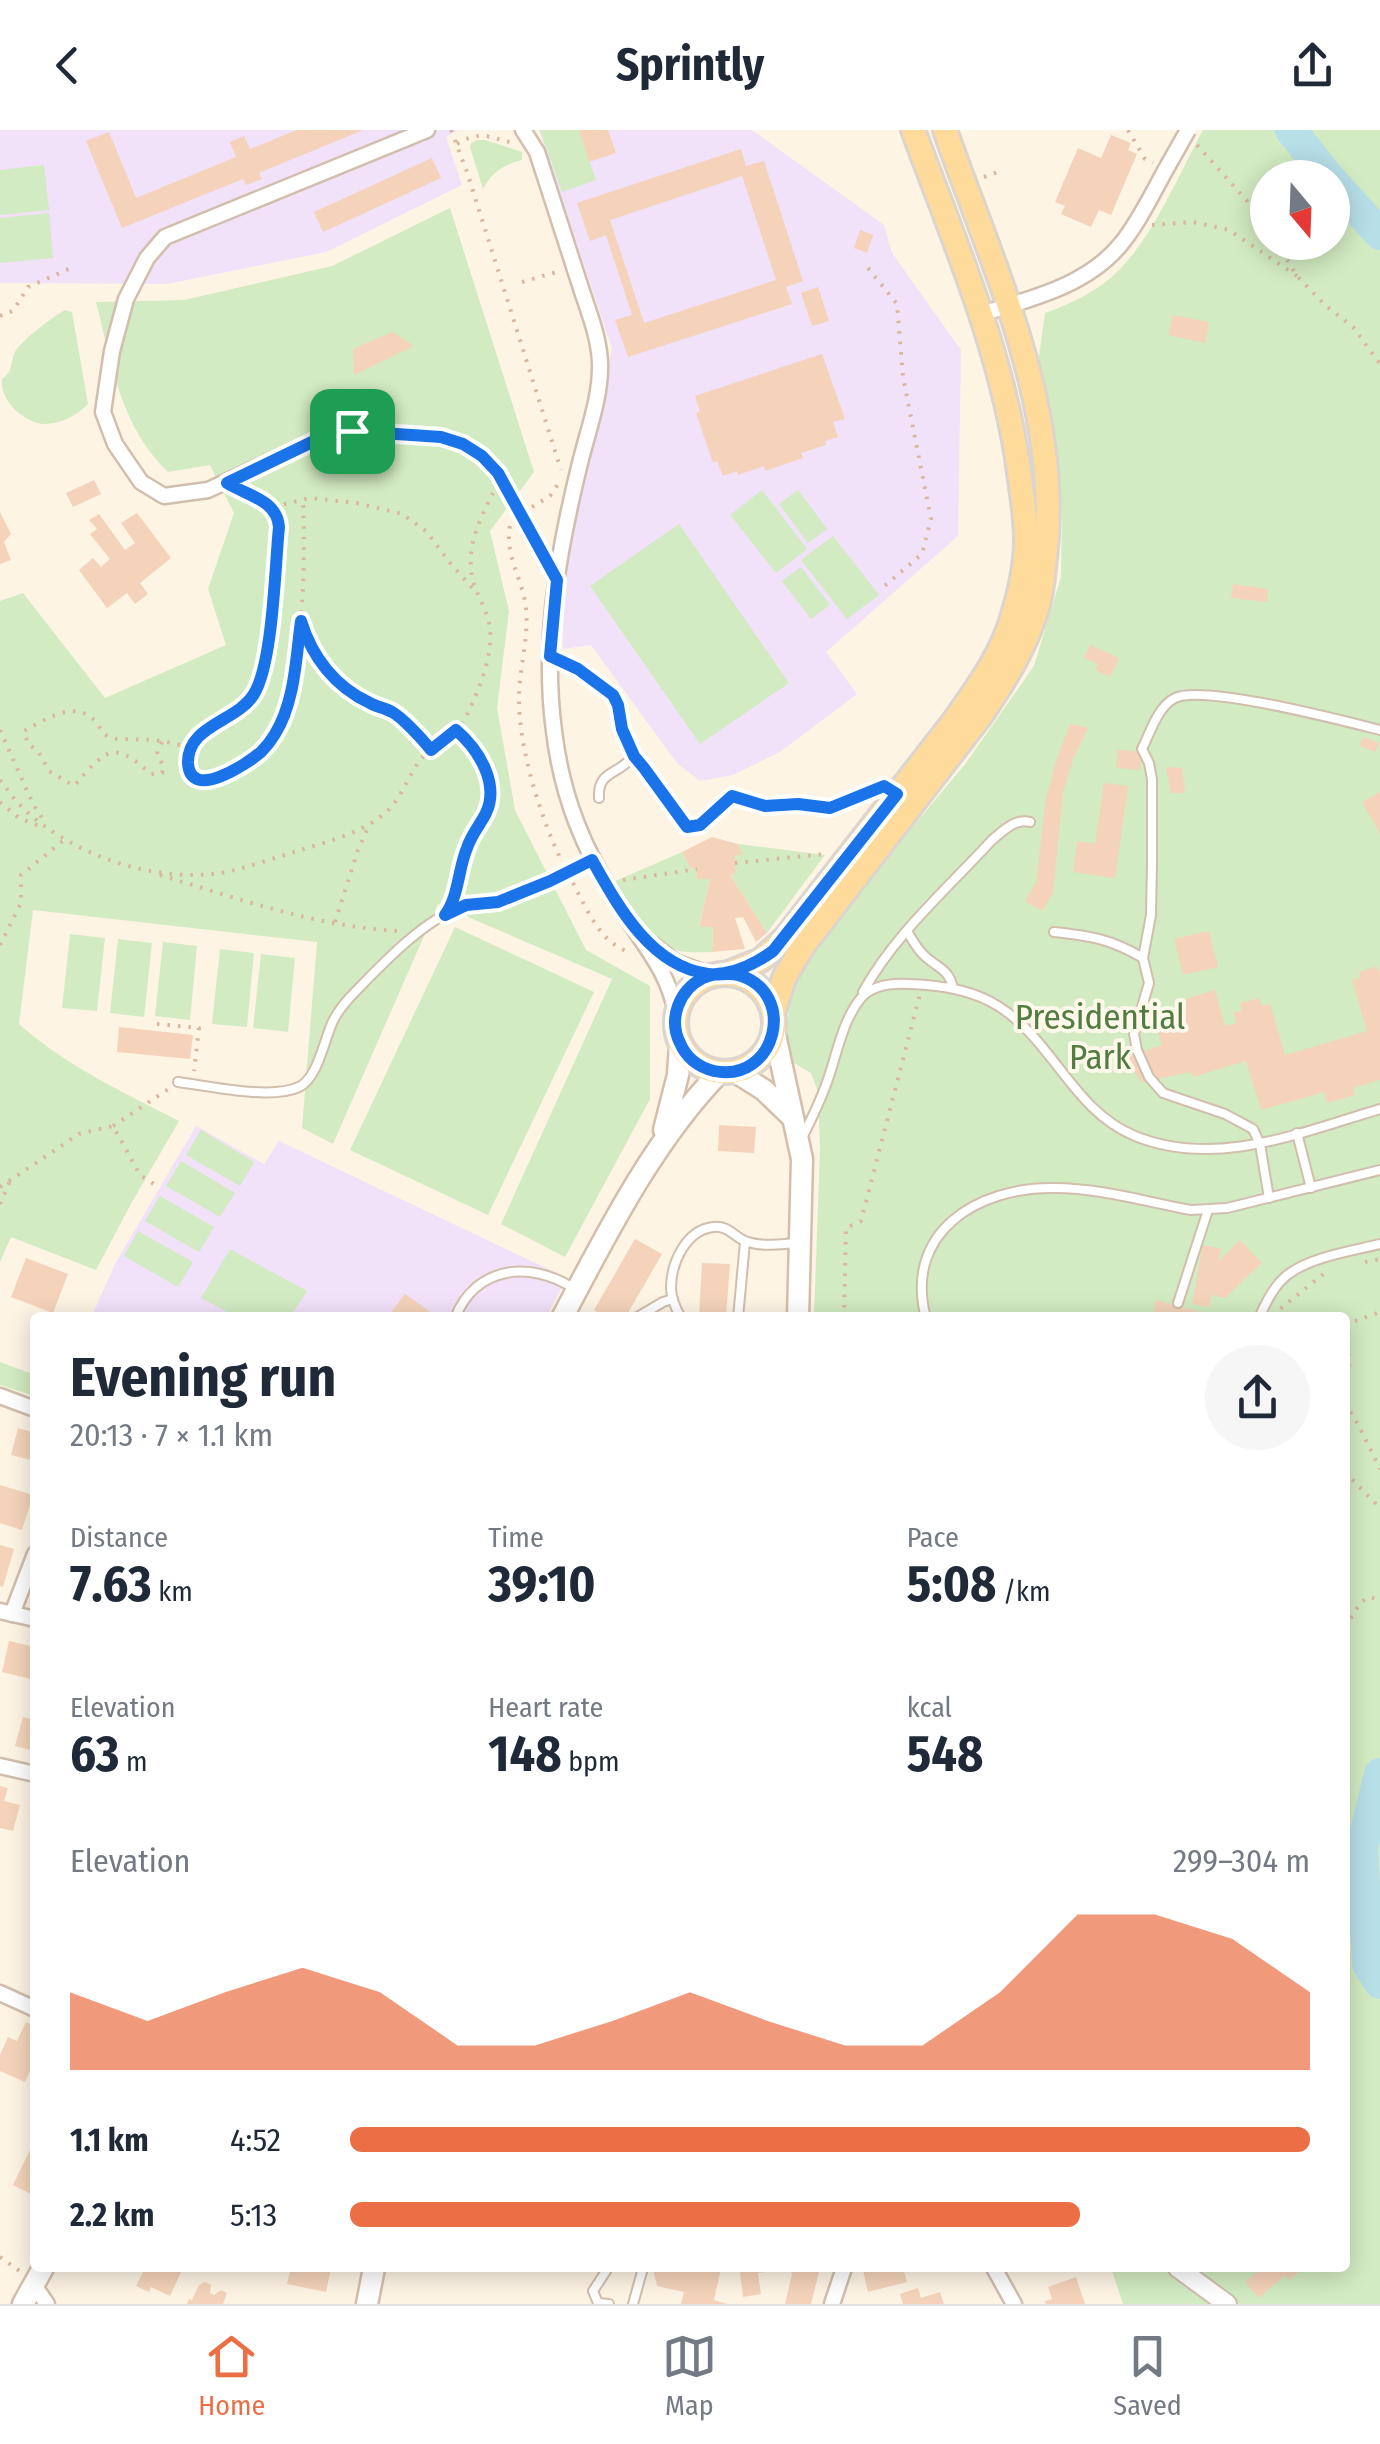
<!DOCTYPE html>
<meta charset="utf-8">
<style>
:root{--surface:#fff;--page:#f6f6f7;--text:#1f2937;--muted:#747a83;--line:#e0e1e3;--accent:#ec6e44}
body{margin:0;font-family:"Fira Sans Condensed",sans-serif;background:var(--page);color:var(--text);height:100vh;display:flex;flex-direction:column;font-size:38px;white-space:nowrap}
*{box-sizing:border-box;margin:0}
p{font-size:32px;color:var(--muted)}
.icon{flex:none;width:55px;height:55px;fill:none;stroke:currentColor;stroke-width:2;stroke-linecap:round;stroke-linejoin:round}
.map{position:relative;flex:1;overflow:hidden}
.panel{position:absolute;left:30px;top:1182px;width:1320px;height:960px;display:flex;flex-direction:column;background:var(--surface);border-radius:10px;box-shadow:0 5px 25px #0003}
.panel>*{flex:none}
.needle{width:65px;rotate:161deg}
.tools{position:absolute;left:1250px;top:30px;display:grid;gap:20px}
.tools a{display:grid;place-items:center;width:100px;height:100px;border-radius:50%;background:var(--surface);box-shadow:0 5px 25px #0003;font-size:50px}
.pin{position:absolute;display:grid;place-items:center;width:85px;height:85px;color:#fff;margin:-42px;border-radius:20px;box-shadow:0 5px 15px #0006}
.round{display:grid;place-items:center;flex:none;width:105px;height:105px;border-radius:52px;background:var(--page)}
.head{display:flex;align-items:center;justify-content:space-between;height:170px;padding:0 40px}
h1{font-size:55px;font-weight:700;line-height:75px}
.figures{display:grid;grid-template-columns:repeat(3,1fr);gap:15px;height:170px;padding:10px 40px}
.figures div{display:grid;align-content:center}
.figures b{font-size:50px;font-weight:700}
.figures small{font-size:28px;font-weight:400}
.figures p{font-size:28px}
.chart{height:280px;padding:20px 40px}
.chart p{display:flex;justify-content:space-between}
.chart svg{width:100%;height:180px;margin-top:10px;fill:var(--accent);opacity:.7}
ul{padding:0 40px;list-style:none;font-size:32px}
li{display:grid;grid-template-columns:160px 120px 1fr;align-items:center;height:75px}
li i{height:25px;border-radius:12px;background:var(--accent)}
header{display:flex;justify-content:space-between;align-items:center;height:130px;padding:0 40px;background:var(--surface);font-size:45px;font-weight:700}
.tabs{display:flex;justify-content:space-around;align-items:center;height:140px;border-top:2px solid var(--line);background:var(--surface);font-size:28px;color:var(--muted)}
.tabs a{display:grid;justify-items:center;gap:5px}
.tabs .current{color:var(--accent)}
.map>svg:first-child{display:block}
</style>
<header><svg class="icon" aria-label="back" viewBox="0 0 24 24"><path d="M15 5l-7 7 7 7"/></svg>Sprintly<svg class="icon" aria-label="share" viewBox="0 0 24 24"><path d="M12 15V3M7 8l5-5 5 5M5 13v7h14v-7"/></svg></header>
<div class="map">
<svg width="1380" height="2174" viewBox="0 0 1380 2174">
<rect width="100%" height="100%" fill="#fdf4e4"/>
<g fill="#f1e1f9">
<polygon points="0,0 458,0 446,7 462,55 326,122 167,154 0,153"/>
<polygon points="539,0 752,0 884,95 892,123 961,220 958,406 826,522 857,564 780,622 733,645 700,651 677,633 591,515 563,519 562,449 612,219"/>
<polygon points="196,996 264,1034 279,1011 567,1148 546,1187 104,1188 94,1181 116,1132"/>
</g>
<g fill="#d2ebc2" fill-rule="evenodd">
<polygon points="540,0 579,0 596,50 562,62"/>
<path d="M1203 0H1380V2174H1123L1111 2138H1345V1188L814 1187 820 1018 818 962 811 943 794 933 787 908 790 854 806 828 862 757 966 633 1034 536 1061 447 1062 382 1056 309 1038 233 1045 183C1071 174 1100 160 1119 140 1154 105 1179 44 1203 0ZM1268 48H1332V112H1268Z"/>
<path d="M477 10H485L522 22V30C504 34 492 42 483 59L470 17 471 13Z"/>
<polygon points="44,35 49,80 0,85 0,40"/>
<path d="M450 78 534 342 490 401 509 481 497 578 515 680 586 820 650 856V969L565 1127 501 1094 612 849 438 774 333 1014 302 998 317 812 33 780 19 894C66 936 123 962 179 991L132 1072 96 1140 11 1107 0 1132V471L23 463 105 568 226 515 208 459 234 383 210 335 168 342C120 296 112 234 96 172L184 170 332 136Z"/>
<polygon points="49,83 53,128 0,133 0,88"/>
<path d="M65 180 72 182 88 274C77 285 63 293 46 294 28 295 3 274 2 255 2 244 3 251 9 242 13 235 11 227 16 220 26 207 51 188 65 180Z"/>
<polygon points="762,360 807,419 776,443 730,385"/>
<polygon points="798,360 827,399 808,413 779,374"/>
<polygon points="679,394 789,553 700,614 590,456"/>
<polygon points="833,406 879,465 847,489 801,430"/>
<polygon points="801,437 830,475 811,489 782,451"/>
<polygon points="738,714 825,725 767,803 730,745 735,744 735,725 741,725"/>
<path d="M682 722 690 738 697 739 710 749 699 796 713 797 712 822C701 822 689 823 679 821 646 812 628 779 613 752Z"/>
<polygon points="455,797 594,862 488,1085 350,1020"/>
<polygon points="70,804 105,808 97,881 62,878"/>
<polygon points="118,809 152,813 144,887 110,883"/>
<polygon points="163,812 197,816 190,890 155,886"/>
<polygon points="220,819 254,823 247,897 212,894"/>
<polygon points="261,824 295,828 288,902 253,898"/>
<polygon points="201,1000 254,1032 240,1056 186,1025"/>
<polygon points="181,1031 235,1063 220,1087 166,1056"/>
<polygon points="160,1066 214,1097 199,1122 145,1091"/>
<polygon points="138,1101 193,1132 178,1157 124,1126"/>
<polygon points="230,1119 307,1161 290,1187 237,1187 201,1168"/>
<polygon points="0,1232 35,1245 35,1266 0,1255"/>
</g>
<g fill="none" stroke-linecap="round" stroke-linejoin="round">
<g stroke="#b7dfe8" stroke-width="32">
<polyline points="1291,0 1329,48"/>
<polyline points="1332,51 1380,104"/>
<polyline points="1380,1644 1362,1717 1368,1834 1380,1853"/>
</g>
</g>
<g fill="#f4d3ba" fill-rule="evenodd">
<polygon points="297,0 363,0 259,43 262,49 246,55 243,49 122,98 86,11 109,2 136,68 236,27 230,12 244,6 250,19"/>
<polygon points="579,0 608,0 616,23 589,32"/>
<polygon points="1111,5 1131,13 1128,20 1137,24 1111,85 1099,80 1091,97 1061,84 1065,76 1055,72 1078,18 1101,28"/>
<path d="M741 19 746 36 764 31 803 151 786 157 792 174 628 227 615 190 632 185 606 105 590 111 577 73ZM742 46 776 150 644 193 610 90Z"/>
<polygon points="432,28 441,48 323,102 314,82"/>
<polygon points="860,100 873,105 867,123 854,118"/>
<polygon points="818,157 829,191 812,196 801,163"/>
<polygon points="1173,185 1209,192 1205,213 1168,205"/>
<polygon points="392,202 414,216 354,245 353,219"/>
<polygon points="822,224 845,289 833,292 838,307 825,311 826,315 801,323 803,328 765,341 764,336 738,345 737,341 723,346 717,331 713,333 696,283 700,282 695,266"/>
<polygon points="94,350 101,364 73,377 66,363"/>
<polygon points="0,382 11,404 4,412 11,430 0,434"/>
<polygon points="137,383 171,428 140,453 148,464 135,474 127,463 107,478 79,440 93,428 101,437 110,429 90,404 97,399 89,390 99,384 125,420 135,413 121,393"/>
<polygon points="1233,454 1268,459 1267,472 1231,468"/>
<polygon points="1090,515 1119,528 1110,547 1095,540 1098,534 1084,528"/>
<polygon points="1070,594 1088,598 1074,627 1063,662 1053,763 1042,781 1025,771 1036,752 1046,668 1056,631"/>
<polygon points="1363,607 1379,613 1375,622 1359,616"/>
<polygon points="1118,620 1142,622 1140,640 1116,638"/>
<polygon points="1166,637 1182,638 1185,663 1171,663"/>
<polygon points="1104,653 1128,656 1115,748 1073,742 1077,711 1095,714"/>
<polygon points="1380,662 1380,704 1362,672"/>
<polygon points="712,707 738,714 742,725 735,725 735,744 730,745 767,803 756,812 743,787 735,788 745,819 712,822 713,797 699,797 710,749 697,749 697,739 690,738 682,722"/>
<polygon points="1209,801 1218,837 1183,845 1174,809"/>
<polygon points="1377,836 1380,843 1380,950 1353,958 1355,965 1327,973 1324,962 1261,980 1246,931 1193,947 1191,942 1141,952 1126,927 1162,915 1156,895 1176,890 1172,879 1187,875 1186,869 1215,860 1225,896 1236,893 1233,883 1242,880 1240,873 1259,868 1262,876 1270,874 1285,925 1367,901 1352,850 1360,848 1359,842"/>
<polygon points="119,897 193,905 190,929 117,922"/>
<polygon points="719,995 756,997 754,1023 718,1021"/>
<polygon points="635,1109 662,1124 625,1188 607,1188 594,1180"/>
<polygon points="1240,1110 1262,1133 1225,1168 1211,1165 1209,1177 1192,1174 1203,1115 1221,1119 1219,1131"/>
<polygon points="26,1128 68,1144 53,1183 11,1167"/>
<polygon points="702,1133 730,1134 726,1187 699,1186"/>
<polygon points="405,1164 429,1181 424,1188 387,1188"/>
<polygon points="1156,1170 1197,1181 1196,1188 1152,1188"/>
<polygon points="18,1298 35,1303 35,1331 11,1325"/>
<polygon points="0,1355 33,1365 22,1400 0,1393"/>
<polygon points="0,1415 14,1419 3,1457 0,1456"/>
<polygon points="9,1511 35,1517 35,1550 2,1542"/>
<polygon points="23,1587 35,1590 35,1621 15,1616"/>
<polygon points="0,1656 8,1658 4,1671 20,1675 13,1701 0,1698"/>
<polygon points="26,1892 35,1896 35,1930 25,1952 0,1941 0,1925 8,1907 17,1911"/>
<polygon points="30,2020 35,2023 35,2066 13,2055"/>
<polygon points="145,2138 183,2138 170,2166 151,2157 149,2162 136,2156"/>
<polygon points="291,2138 331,2138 326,2162 287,2154"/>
<polygon points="653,2138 721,2138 714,2170 727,2174 681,2174 684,2162 657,2156"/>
<polygon points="744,2138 783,2138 783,2140 758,2143 761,2164 743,2167 740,2143"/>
<polygon points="789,2138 820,2138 811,2174 785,2174 792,2144"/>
<polygon points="872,2138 903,2138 907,2152 868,2162 863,2140"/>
<polygon points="1262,2138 1296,2138 1300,2141 1289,2150 1285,2145 1259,2168 1245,2152"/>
<polygon points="1076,2147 1085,2174 1046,2174 1045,2171 1052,2169 1048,2157"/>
<polygon points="205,2152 211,2155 210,2163 214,2165 221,2160 227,2163 223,2174 187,2174 189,2169 192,2170 199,2155"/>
<polygon points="918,2158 921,2168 940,2162 944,2174 903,2174 900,2164"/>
</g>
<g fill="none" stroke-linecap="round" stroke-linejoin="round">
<defs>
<g id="service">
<path d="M549 527 578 539 613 565 618 575 622 599 633 626C620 645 597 640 599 668"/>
<polyline points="633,626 645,637 679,689"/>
<path d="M907 801C913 811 918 821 927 828 940 839 949 840 953 858"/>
<path d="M1054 802C1091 806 1111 809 1143 828"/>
<path d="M863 862C894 805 948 758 992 710 1003 701 1015 688 1030 692"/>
<path d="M178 952C209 956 271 970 299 957 318 948 324 910 333 891 339 879 347 870 356 861 384 832 426 788 464 776 476 772 490 775 502 771 533 761 563 745 592 730"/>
<polyline points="1297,1003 1311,1058"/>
<path d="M802 1008C811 990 820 972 827 952 837 925 842 891 861 868 873 854 894 853 910 854 940 855 973 860 998 876 1053 910 1073 981 1135 1006 1216 1039 1302 1002 1380 979"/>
<path d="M1269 1068 1260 1014 1253 999 1225 984 1163 963 1149 947 1137 920 1134 904 1149 853 1143 828 1151 785 1152 734V649L1149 633 1142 619C1150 603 1158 576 1175 568 1204 554 1344 591 1380 600"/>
<polyline points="1178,1173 1208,1080"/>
<path d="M455 1188C476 1135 531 1131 573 1158"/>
<polyline points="636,1188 663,1172 673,1169"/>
<path d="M681 1188C676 1179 671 1168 671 1158 671 1133 686 1100 713 1097 730 1095 735 1109 748 1112 763 1117 781 1114 796 1113"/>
<polyline points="738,1188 745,1112"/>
<path d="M926 1188C903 1102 978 1057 1054 1058 1100 1058 1147 1072 1191 1080L1227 1078 1380 1040"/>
<path d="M1259 1188C1265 1174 1275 1155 1286 1146 1309 1127 1352 1121 1380 1114"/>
<polyline points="608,2138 593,2161 598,2173 609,2174"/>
<polyline points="633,2174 643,2138"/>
</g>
<g id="minor">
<polyline points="427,0 165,107 147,128 126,169 112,221 103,282 115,314 141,352 164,366 208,360 314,311 352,301 441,307 463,314 482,326 498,343 557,450"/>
<path d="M523 0 537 22C551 65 565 109 579 152 587 178 599 205 600 233 601 268 587 303 579 337 558 423 542 512 554 601 562 668 584 720 620 777 643 815 667 838 676 883"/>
<path d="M981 184C1030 169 1087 156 1121 114 1139 92 1152 64 1166 39"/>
<polyline points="652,814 675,832 710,845"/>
<polyline points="0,1266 35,1279"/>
<polyline points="0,1481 35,1489"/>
<polyline points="12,1484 35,1424"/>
<polyline points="0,1636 35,1644"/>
<polyline points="0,1863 35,1879"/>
<polyline points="994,2138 1014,2174"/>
<polyline points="34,2155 47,2174"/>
<polyline points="832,2174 844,2138"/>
</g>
<polyline id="tertiary" points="1178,2138 1227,2174"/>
<g id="secondary">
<polyline points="774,900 802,1029 798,1188"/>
<polyline points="734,941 764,960 793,988"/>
<polyline points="664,1000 678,945 680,915"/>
<path d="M562 1188C607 1103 653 1011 720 942"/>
<polyline points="23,2174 43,2138"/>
<polyline points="367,2174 374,2138"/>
</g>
<g id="primary">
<path d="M728 843 761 830 785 808 954 591C977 558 1002 525 1013 485 1020 462 1026 435 1026 410 1026 387 1022 364 1019 342 1003 223 954 111 913 0"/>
<circle cx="725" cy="893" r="49"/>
<path d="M773 883 784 848 803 816 979 588C1001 556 1021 525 1034 488 1041 469 1043 448 1045 428 1063 282 992 134 945 0"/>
</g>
</defs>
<use href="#service" stroke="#d1beac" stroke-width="12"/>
<use href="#minor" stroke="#d1beac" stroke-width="19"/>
<use href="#tertiary" stroke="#d1beac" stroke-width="22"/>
<use href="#secondary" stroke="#d4beaa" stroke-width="25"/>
<use href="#primary" stroke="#dcd4cf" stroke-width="28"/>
<g stroke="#d9b69d" stroke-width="4" stroke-dasharray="2.5 8" stroke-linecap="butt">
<polyline points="451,0 467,42 561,340"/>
<polyline points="1128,0 1145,29 1153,33"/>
<path d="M457 14C479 0 489 7 513 13"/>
<polyline points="1197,15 1256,81 1268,100"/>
<polyline points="984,47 1003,40"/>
<polyline points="1152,95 1193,92 1229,100 1297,146"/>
<polyline points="1276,112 1297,146 1325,175 1353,197 1380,234"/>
<polyline points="868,138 897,174 903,247 931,389 922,424 881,459"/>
<polyline points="522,152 560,141"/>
<polyline points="0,186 13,181 28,157 71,138"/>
<path d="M239 361 266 373 278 385C280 418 270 538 254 564 237 592 166 605 194 649 210 654 223 645 237 637 253 627 268 618 277 601 286 583 290 560 294 541 304 484 305 427 303 369"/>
<polyline points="532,377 550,366 558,354"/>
<polyline points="275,380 285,374 310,368 357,373 402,384 426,401 450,433 476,462"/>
<path d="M510 396C504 424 523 450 526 478 529 508 519 539 519 569 519 619 540 686 562 732"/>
<path d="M302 495C313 529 336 556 368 573 378 578 388 579 397 586 408 594 422 609 431 620"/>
<polyline points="0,600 33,674 46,694"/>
<path d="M162 612C154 623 158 626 164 637L162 643 151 644C112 608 105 621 74 656L49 641 38 621 28 614 24 601C45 590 75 568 96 592 101 598 103 606 112 608 125 610 140 609 152 610 166 611 179 615 192 618"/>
<path d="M0 650C8 660 15 671 24 679 72 725 155 753 220 743 245 739 270 729 294 722 323 713 360 704 384 684 402 669 408 645 422 628 435 612 457 605 466 587 478 562 493 527 490 499 489 485 480 471 475 457 463 423 478 393 493 363"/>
<polyline points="0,672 19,688 44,698"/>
<polyline points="686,696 700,695 732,666 765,676 798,674 830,677 874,659"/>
<polyline points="735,733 825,724"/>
<path d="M160 745C237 768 317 797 398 801"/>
<polyline points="623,750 697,739"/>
<path d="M573 753C588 781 600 814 632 823"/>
<path d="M454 765C457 748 462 728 470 712 476 698 489 684 491 669 495 643 474 615 456 600"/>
<polyline points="335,792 358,720 370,693"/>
<polyline points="0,815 21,773 21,745 64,710"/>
<polyline points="157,894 199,898 194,941"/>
<polyline points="113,996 170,958"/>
<polyline points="0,1057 79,1004 113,996 140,1045 160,1058"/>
<polyline points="0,1074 10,1051"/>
<polyline points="1365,1132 1380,1129"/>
<polyline points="844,1188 846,1098 861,1091 920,864"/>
<polyline points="1276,1188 1280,1179 1327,1141"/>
<polyline points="1345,1195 1380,1182"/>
<polyline points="1345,1246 1349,1236 1348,1194"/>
<polyline points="1345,1273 1359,1296 1380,1339"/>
<polyline points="1345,1342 1380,1378"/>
<polyline points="1345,1497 1361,1472 1370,1467 1380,1470"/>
<polyline points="0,2127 21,2142"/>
</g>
<use href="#service" stroke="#fff" stroke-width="8"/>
<use href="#minor" stroke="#fff" stroke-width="14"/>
<use href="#tertiary" stroke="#fff" stroke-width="18"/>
<use href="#secondary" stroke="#fff" stroke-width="20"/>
<use href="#primary" stroke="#fedb9a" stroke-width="22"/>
<defs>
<polyline id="minor-bridge" points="1166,39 1188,0"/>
</defs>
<use href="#minor-bridge" stroke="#d1beac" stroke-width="19" stroke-linecap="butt"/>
<use href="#minor-bridge" stroke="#fff" stroke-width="14"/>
</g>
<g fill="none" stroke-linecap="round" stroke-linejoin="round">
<defs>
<path id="route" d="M352 301 314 311 227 353C248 366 277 370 279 397 275 436 273 533 254 564 237 592 187 595 188 633 190 672 247 634 261 622 266 617 272 609 275 604 295 572 296 527 301 491 312 527 335 557 370 573 377 577 385 578 392 582 402 587 423 610 431 620L456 600C478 619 500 653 486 683 480 695 471 705 467 718 458 739 459 766 445 785L466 775 498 772 550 751 592 730C618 776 650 836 708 844 718 846 728 842 738 845 799 862 776 954 714 941 698 937 686 927 680 913 668 889 679 860 703 848 711 844 717 844 725 843 743 840 759 831 773 821L897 664 884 656 830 678 798 674 765 676 732 666 700 695 687 697 644 638 634 626 622 599 618 575 613 565 578 539 550 526 557 450 498 343 482 326 463 314 441 307 352 301"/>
</defs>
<use href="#route" stroke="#fff" stroke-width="20"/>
<use href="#route" stroke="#1a73e8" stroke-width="12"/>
</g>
<g text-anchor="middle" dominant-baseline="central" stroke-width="8" stroke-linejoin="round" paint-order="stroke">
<g font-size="35" fill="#507d40" stroke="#fff8eb">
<text x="1100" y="887">Presidential<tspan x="1100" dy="40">Park</tspan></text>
</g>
</g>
</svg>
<div class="tools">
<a><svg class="needle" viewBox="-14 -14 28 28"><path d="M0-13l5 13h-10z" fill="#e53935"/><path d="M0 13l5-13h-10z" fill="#747a83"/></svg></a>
</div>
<div class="pin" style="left:352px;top:301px;background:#1e9e55"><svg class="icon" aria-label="arrive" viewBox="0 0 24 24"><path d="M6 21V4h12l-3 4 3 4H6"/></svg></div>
<section class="panel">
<div class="head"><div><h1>Evening run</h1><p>20:13 · 7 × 1.1 km</p></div><a class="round"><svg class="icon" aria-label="share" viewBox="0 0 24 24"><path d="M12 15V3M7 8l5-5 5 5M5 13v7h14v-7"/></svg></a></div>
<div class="figures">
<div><p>Distance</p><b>7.63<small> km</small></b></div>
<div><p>Time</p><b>39:10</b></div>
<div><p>Pace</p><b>5:08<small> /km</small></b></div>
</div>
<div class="figures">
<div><p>Elevation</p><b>63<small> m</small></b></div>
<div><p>Heart rate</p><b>148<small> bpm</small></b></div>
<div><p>kcal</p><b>548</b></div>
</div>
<div class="chart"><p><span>Elevation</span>299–304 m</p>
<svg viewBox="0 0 160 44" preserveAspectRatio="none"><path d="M0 44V25L10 32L20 25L30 19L40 25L50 38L60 38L70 32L80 25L90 32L100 38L110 38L120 25L130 6L140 6L150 12L160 25V44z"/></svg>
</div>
<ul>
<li><b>1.1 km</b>4:52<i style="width:100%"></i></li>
<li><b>2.2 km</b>5:13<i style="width:76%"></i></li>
</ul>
</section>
</div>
<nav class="tabs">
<a class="current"><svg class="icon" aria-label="home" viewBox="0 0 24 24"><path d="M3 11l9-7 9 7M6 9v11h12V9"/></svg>Home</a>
<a><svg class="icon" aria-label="map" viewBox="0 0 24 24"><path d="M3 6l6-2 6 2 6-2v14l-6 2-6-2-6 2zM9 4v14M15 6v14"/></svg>Map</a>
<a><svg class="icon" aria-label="saved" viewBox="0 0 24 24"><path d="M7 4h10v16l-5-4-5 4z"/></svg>Saved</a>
</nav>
